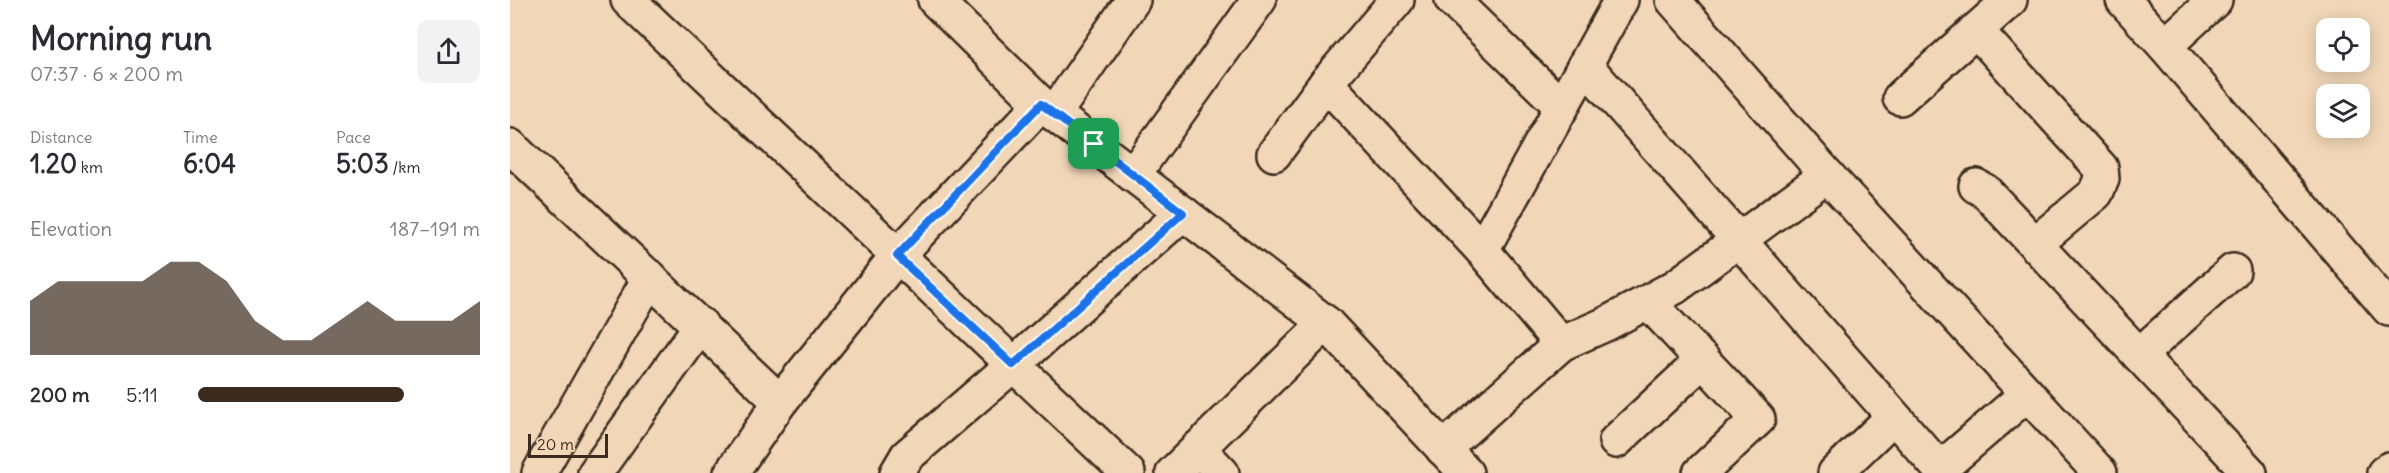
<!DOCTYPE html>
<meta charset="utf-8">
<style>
:root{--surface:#fff;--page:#f2f2f3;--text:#2b2b33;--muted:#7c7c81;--accent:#3b2a1e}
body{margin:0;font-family:Delius,sans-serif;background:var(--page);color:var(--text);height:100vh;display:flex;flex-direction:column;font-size:22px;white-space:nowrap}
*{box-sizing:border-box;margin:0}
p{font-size:20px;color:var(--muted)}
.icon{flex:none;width:33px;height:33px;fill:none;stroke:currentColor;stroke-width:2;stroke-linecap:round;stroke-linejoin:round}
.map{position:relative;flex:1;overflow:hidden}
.sheet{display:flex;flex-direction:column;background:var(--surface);width:510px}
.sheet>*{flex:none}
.fabs{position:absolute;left:1806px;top:18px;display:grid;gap:12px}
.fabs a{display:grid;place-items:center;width:54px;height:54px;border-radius:12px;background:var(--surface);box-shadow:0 3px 15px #0003;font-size:30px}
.scale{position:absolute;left:18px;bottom:15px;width:80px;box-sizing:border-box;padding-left:6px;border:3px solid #3b2a1e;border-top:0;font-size:16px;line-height:21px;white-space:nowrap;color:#3b2a1e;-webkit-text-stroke:4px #f1d7b8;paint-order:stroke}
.pin{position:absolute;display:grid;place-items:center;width:51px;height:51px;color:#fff;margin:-26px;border-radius:12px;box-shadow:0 3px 9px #0006}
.round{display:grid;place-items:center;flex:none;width:63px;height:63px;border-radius:12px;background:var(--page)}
.summary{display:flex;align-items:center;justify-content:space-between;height:102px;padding:0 30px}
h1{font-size:33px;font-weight:700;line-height:45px}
.stats{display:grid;grid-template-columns:repeat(3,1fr);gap:9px;height:102px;padding:6px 30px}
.stats div{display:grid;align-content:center}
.stats b{font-size:26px;font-weight:700}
.stats small{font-size:16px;font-weight:400}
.stats p{font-size:16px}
.chart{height:168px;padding:12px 30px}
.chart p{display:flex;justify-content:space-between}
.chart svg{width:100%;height:108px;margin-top:6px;fill:var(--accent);opacity:.7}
ul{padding:0 30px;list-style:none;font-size:20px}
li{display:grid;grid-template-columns:96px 72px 1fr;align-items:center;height:45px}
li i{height:15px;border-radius:8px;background:var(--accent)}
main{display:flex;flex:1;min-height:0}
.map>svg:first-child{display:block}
</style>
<main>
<section class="sheet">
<div class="summary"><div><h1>Morning run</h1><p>07:37 · 6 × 200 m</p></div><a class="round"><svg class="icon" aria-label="share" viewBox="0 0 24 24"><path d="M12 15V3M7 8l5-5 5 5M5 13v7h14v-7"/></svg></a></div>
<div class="stats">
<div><p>Distance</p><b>1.20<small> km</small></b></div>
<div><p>Time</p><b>6:04</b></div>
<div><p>Pace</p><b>5:03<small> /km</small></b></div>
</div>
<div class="chart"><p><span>Elevation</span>187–191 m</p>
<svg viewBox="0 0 160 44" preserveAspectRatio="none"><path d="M0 44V22L10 14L20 14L30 14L40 14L50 6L60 6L70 14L80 30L90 38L100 38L110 30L120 22L130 30L140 30L150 30L160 22V44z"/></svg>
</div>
<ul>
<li><b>200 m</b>5:11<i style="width:73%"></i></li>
</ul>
</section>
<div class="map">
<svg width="1879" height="473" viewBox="0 0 1879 473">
<rect width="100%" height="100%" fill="#f1d7b8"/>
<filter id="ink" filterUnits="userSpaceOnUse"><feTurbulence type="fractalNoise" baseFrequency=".0167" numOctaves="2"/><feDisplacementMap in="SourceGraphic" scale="12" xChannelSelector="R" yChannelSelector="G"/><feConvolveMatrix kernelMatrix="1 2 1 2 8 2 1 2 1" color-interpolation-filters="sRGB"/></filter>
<g filter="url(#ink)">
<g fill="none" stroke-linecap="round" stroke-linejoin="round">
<defs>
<g id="minor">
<polyline points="118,0 618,473"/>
<polyline points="425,0 531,104 816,323 956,473"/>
<polyline points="887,0 816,83 972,250"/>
<polyline points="942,0 1052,107"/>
<polyline points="1111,0 972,250 1051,344 1096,324 1165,287 1317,175"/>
<polyline points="1163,0 1317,175 1590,473"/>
<polyline points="1613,0 1655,46 1879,309"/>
<polyline points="1466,30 1591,168 1592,179 1586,193 1525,244"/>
<polyline points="1655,46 1705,0"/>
<polyline points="1075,65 1430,469 1517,394"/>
<polyline points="1390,98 1500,0"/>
<polyline points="544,114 623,0"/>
<polyline points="0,146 270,402"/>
<polyline points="764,154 816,83"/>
<polyline points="623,175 749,0"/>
<polyline points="1466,186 1475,191 1740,473"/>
<polyline points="1139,303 1248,419 1190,473"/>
<polyline points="1629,355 1723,271"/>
<polyline points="1106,441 1193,360"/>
<polyline points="688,448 712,473"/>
<polyline points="933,449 1051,344"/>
<polyline points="29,473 140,277"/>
<polyline points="85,473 191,325"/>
<polyline points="221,473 270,402 387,256 531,104"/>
<polyline points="387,473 397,456 503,365 673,213"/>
<polyline points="663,473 816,323"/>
<polyline points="1325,473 1383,417"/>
<polyline points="1874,473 1879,469"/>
</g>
</defs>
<use href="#minor" stroke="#3b2a1e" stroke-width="38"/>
<use href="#minor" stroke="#f1d7b8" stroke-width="33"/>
</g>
</g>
<g fill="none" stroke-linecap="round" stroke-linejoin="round" filter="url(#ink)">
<defs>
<polygon id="route" points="531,104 673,213 503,365 387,256"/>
</defs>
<use href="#route" stroke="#fff" stroke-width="12"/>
<use href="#route" stroke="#1a73e8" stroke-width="8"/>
</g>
</svg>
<div class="fabs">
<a><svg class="icon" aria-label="locate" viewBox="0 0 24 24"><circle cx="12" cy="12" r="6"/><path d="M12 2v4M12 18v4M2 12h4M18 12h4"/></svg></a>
<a><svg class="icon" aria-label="layers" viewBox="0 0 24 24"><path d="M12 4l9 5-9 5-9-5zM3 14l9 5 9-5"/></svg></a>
</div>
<div class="scale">20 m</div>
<div class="pin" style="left:584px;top:144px;background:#1e9e55"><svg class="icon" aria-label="arrive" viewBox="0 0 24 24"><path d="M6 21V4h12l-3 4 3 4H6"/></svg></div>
</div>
</main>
